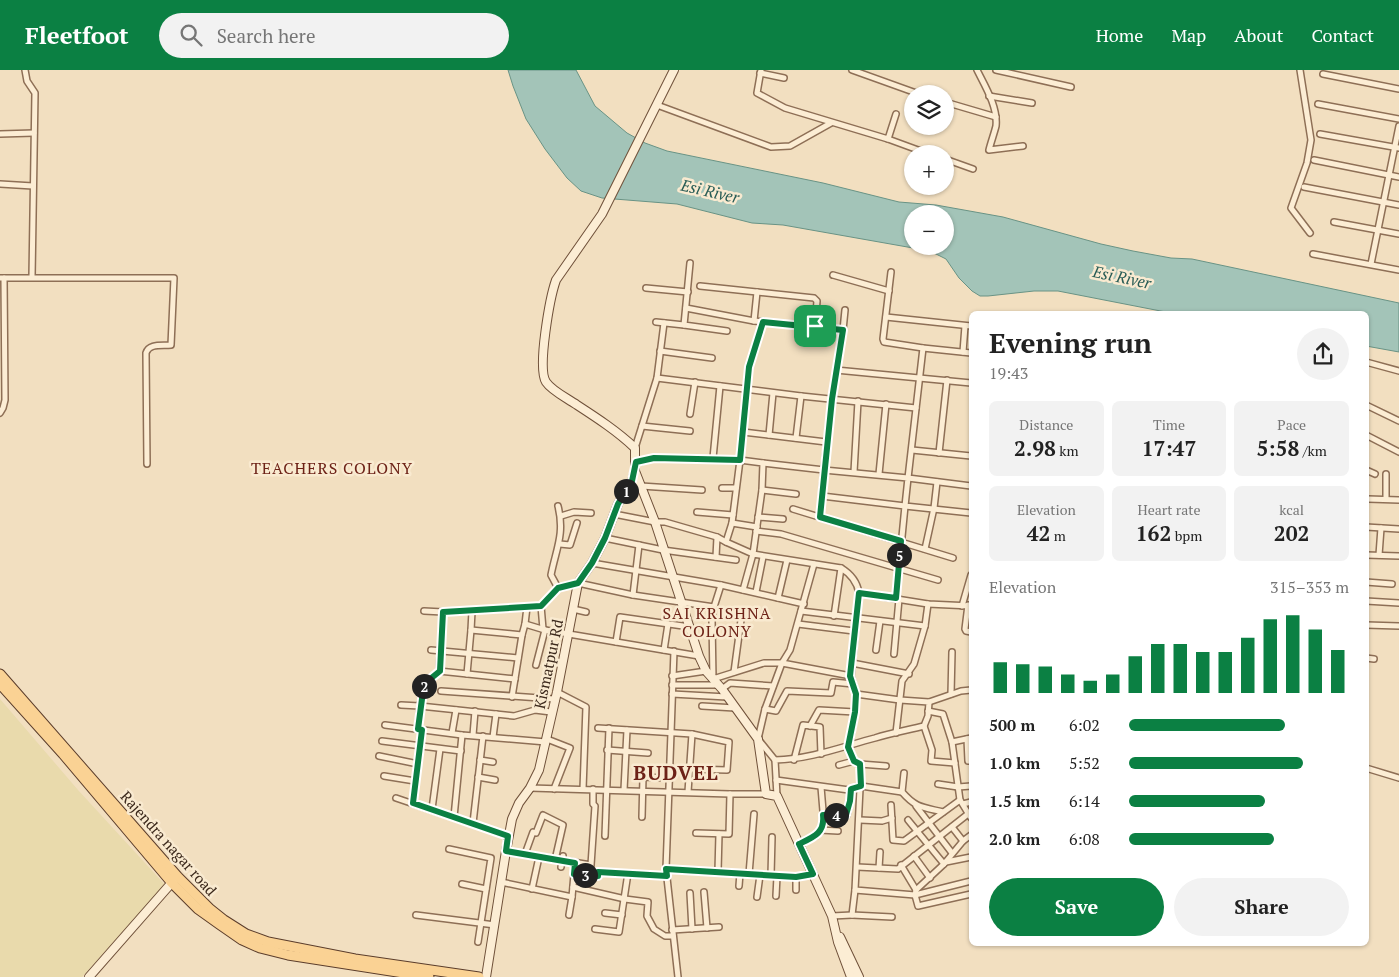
<!DOCTYPE html>
<meta charset="utf-8">
<style>
:root{--surface:#fff;--page:#f2f2f2;--text:#222;--muted:#767676;--accent:#0b8043}
body{margin:0;font-family:"PT Serif",serif;background:var(--page);color:var(--text);height:100vh;display:flex;flex-direction:column;font-size:19px;white-space:nowrap}
*{box-sizing:border-box;margin:0}
p{font-size:16px;color:var(--muted)}
.icon{flex:none;width:28px;height:28px;fill:none;stroke:currentColor;stroke-width:2;stroke-linecap:round;stroke-linejoin:round}
.map{position:relative;flex:1;overflow:hidden}
.sheet{position:absolute;left:969px;top:241px;width:400px;height:635px;display:flex;flex-direction:column;background:var(--surface);border-radius:8px;box-shadow:0 1px 4px #0004}
.sheet>*{flex:none}
.fabs{position:absolute;left:904px;top:15px;display:grid;gap:10px}
.fabs a{display:grid;place-items:center;width:50px;height:50px;border-radius:50%;background:var(--surface);box-shadow:0 1px 4px #0004;font-size:25px}
.pin{position:absolute;display:grid;place-items:center;width:42px;height:42px;color:#fff;margin:-21px;border-radius:10px;box-shadow:0 2px 8px #0006}
.km{position:absolute;width:25px;height:25px;margin:-12px;border-radius:50%;background:#222;color:#fff;font-size:14px;line-height:25px;text-align:center}
.round{display:grid;place-items:center;flex:none;width:52px;height:52px;border-radius:26px;background:var(--page)}
.summary{display:flex;align-items:center;justify-content:space-between;height:85px;padding:0 20px}
h1{font-size:28px;font-weight:700;line-height:38px}
.stats{display:grid;grid-template-columns:repeat(3,1fr);gap:8px;height:85px;padding:5px 20px}
.stats div{display:grid;align-content:center;border-radius:8px;background:var(--page);text-align:center}
.stats b{font-size:21px;font-weight:700}
.stats small{font-size:14px;font-weight:400}
.stats p{font-size:14px}
.chart{height:140px;padding:10px 20px}
.chart p{display:flex;justify-content:space-between}
.chart svg{width:100%;height:90px;margin-top:5px;stroke:var(--accent);stroke-width:6}
.primary-button{display:flex;gap:10px;margin-top:auto;padding:10px 20px}
.primary-button a{flex:1;height:58px;border-radius:30px;background:var(--accent);color:#fff;font-size:20px;font-weight:700;line-height:58px;text-align:center}
.primary-button a+a{background:var(--page);color:var(--text)}
ul{padding:0 20px;list-style:none;font-size:16px}
li{display:grid;grid-template-columns:80px 60px 1fr;align-items:center;height:38px}
li i{height:12px;border-radius:6px;background:var(--accent)}
header{display:flex;align-items:center;gap:30px;box-sizing:border-box;height:70px;padding:0 25px;background:var(--accent);color:#fff}
header strong{font-size:24px}
nav{display:flex;gap:28px;margin-inline-start:auto;font-size:18px}
.search{width:350px;height:45px;background:var(--page);display:flex;align-items:center;gap:12px;box-sizing:border-box;padding:0 18px;border-radius:28px;color:var(--muted);font-size:19px}
.map>svg:first-child{display:block}
</style>
<header>
<strong>Fleetfoot</strong>
<div class="search"><svg class="icon" aria-label="search" viewBox="0 0 24 24"><circle cx="10" cy="10" r="6"/><path d="M15 15l6 6"/></svg>Search here</div>
<nav><a>Home</a><a>Map</a><a>About</a><a>Contact</a></nav>
</header>
<div class="map">
<svg width="1399" height="907" viewBox="0 0 1399 907">
<rect width="100%" height="100%" fill="#f2dfc0"/>
<polygon fill="#e9daac" points="0,629 78,720 167,817 118,867 82,907 0,907"/>
<path fill="#a3c4b8" stroke="#699385" fill-rule="evenodd" d="M508 0H576L595 36 627 63 645 73 667 81 823 113 899 132 936 135 1003 147 1101 174 1133 181 1171 188 1192 189 1399 233V282L1366 276V244H1176L1058 221H1034L988 226H980L972 221 959 208 946 189 930 181 783 155 752 153 677 134 602 128 581 121 567 108 545 79 526 49 513 16ZM912 144H945V176H912Z"/>
<g fill="none" stroke-linecap="round" stroke-linejoin="round">
<defs>
<g id="street">
<polyline points="25,0 27,11 35,23 32,207"/>
<polyline points="761,0 757,23 785,38 888,69 896,44"/>
<polyline points="852,0 919,24"/>
<path d="M977 0C985 16 998 37 996 56 994 64 991 72 989 80L1023 76"/>
<polyline points="996,0 1071,17"/>
<polyline points="1300,0 1311,70 1307,93 1291,138 1310,163"/>
<polyline points="760,3 784,8"/>
<polyline points="1323,4 1399,19"/>
<polyline points="989,26 1032,33"/>
<polyline points="945,32 996,47"/>
<polyline points="1318,34 1399,49"/>
<polyline points="657,35 771,77 790,76 831,53"/>
<polyline points="0,64 34,63"/>
<polyline points="1320,64 1399,78"/>
<polyline points="888,69 929,84"/>
<polyline points="945,89 973,99"/>
<polyline points="1314,90 1399,107"/>
<polyline points="0,114 33,116"/>
<polyline points="1304,117 1399,135"/>
<polyline points="1334,152 1399,164"/>
<polyline points="1313,184 1399,200"/>
<polyline points="690,193 684,255 727,261"/>
<polyline points="1371,194 1399,56"/>
<polyline points="891,202 883,269 884,272 923,278 971,283"/>
<polyline points="833,205 889,221"/>
<path d="M0 208H174L171 275C162 276 149 273 146 283L147 394"/>
<polyline points="700,216 814,228 817,231 815,256"/>
<polyline points="646,218 688,222"/>
<polyline points="686,238 754,251 843,260"/>
<polyline points="845,240 843,260 832,329 824,400 908,408 905,436 971,443"/>
<polyline points="886,247 971,256"/>
<polyline points="754,251 757,222"/>
<polyline points="656,252 684,255"/>
<polyline points="923,278 908,408 971,416"/>
<polyline points="660,281 712,288"/>
<polyline points="963,282 965,256"/>
<polyline points="1366,292 1399,301"/>
<polyline points="836,300 971,313"/>
<polyline points="657,308 801,326 916,338"/>
<polyline points="1366,335 1399,351"/>
<polyline points="0,343 3,338 5,330 4,208"/>
<polyline points="690,344 695,312"/>
<polyline points="642,356 690,361"/>
<polyline points="743,362 826,372"/>
<polyline points="769,365 773,323"/>
<polyline points="1366,365 1399,382"/>
<polyline points="796,368 801,326"/>
<polyline points="635,378 657,308 664,253"/>
<polyline points="912,380 971,386"/>
<polyline points="939,383 947,310"/>
<polyline points="713,388 720,316"/>
<polygon points="740,390 763,393 762,420 753,484 726,472 732,453"/>
<polyline points="636,393 654,388 740,390 749,297 763,251"/>
<polyline points="763,393 824,400 820,447"/>
<polyline points="1366,400 1375,404"/>
<polyline points="854,402 858,331"/>
<polyline points="879,404 886,334"/>
<polyline points="641,416 702,420"/>
<polyline points="722,418 736,418"/>
<polyline points="762,420 796,424"/>
<polyline points="822,426 905,436 896,528"/>
<polyline points="1368,429 1399,430"/>
<polyline points="1386,429 1386,404"/>
<polyline points="793,439 953,488"/>
<polyline points="697,442 733,445"/>
<polyline points="614,444 655,452 665,452 717,467"/>
<polyline points="561,446 574,442 591,443"/>
<polyline points="758,447 783,449"/>
<polyline points="732,453 757,457"/>
<polyline points="1366,457 1399,459"/>
<polyline points="756,461 781,464 938,510"/>
<polyline points="605,468 663,480 736,490"/>
<polyline points="560,474 570,475 577,453"/>
<polyline points="925,479 934,438 937,412"/>
<polyline points="1366,485 1399,486"/>
<polyline points="1379,485 1381,458"/>
<polyline points="716,487 717,467 726,472"/>
<polyline points="592,493 721,515 804,534"/>
<polyline points="814,494 790,580 782,593 851,606"/>
<polyline points="1366,512 1392,514"/>
<polyline points="721,515 714,537 712,550 713,609 764,593 782,593 765,639 758,669 775,690"/>
<path d="M558 518 551 505C556 479 565 464 558 436"/>
<path d="M743 520 753 484 841 498C851 504 857 511 859 523L851 606 856 624 855 642 849 677 854 691 860 694 861 698 855 820 915 825 971 811"/>
<polyline points="756,522 763,487"/>
<polyline points="859,523 928,534 971,536"/>
<polyline points="633,525 639,475"/>
<polyline points="778,528 787,490"/>
<polyline points="1366,531 1399,533"/>
<polyline points="968,535 965,559 966,561 971,562"/>
<polyline points="541,536 543,559"/>
<polyline points="962,536 971,505"/>
<polyline points="573,539 586,542"/>
<polyline points="424,541 443,542"/>
<polyline points="801,541 925,556"/>
<polyline points="834,546 841,498"/>
<polyline points="525,554 527,537"/>
<polyline points="798,554 854,561"/>
<polyline points="1366,555 1399,556"/>
<polyline points="471,560 472,541"/>
<polyline points="545,560 699,586"/>
<polyline points="616,572 620,547 690,557"/>
<polyline points="431,580 518,588"/>
<polyline points="664,580 668,554"/>
<polyline points="876,580 880,551"/>
<polyline points="674,581 666,799 678,907"/>
<polyline points="894,584 899,529"/>
<polyline points="1366,588 1374,589"/>
<polyline points="852,593 909,604"/>
<polyline points="439,601 515,609"/>
<polyline points="734,602 741,550"/>
<polyline points="467,604 471,560 522,565"/>
<polyline points="672,606 706,601"/>
<polyline points="672,615 717,615"/>
<polyline points="722,619 730,613 773,616"/>
<polyline points="441,621 554,629"/>
<polyline points="557,622 586,637 583,719"/>
<polyline points="672,624 727,627"/>
<polyline points="951,624 952,582"/>
<polyline points="512,627 522,565 525,554 545,560 536,595"/>
<polyline points="929,632 961,621 971,620"/>
<polyline points="401,635 420,636 424,614 439,601 443,542 541,536 558,518 578,513 633,525 714,537"/>
<polyline points="702,636 735,638"/>
<polyline points="765,639 776,641 787,621 831,623 833,612 853,614"/>
<polyline points="928,641 943,644 952,672 960,730 971,748"/>
<polyline points="385,655 462,665 546,672"/>
<polyline points="810,656 819,640 855,642"/>
<polyline points="924,656 932,680 931,691 955,693"/>
<polyline points="598,658 692,664 729,672 727,700 689,699"/>
<polyline points="418,659 420,636 514,646 535,640 551,642"/>
<polyline points="452,663 456,640"/>
<polyline points="896,663 902,611 914,594 925,556 928,534"/>
<polyline points="473,665 475,641"/>
<polyline points="493,667 496,644"/>
<polyline points="547,669 570,678 554,719"/>
<polyline points="967,669 968,691 971,691"/>
<polyline points="382,671 461,681"/>
<polyline points="952,672 971,668"/>
<polyline points="607,680 648,683"/>
<polyline points="379,686 418,694"/>
<polyline points="480,690 493,692"/>
<polyline points="794,690 803,655 820,657 821,684"/>
<polyline points="860,694 886,696"/>
<polyline points="839,695 854,691"/>
<polyline points="1366,698 1399,708"/>
<path d="M904 703 902 722C916 738 922 737 943 742"/>
<polyline points="384,706 415,711"/>
<polyline points="478,707 495,710"/>
<polyline points="776,710 849,720 861,716 902,722"/>
<polyline points="938,714 958,717 971,716"/>
<polyline points="530,718 730,724 766,724"/>
<polyline points="624,720 627,660"/>
<polyline points="688,722 692,664"/>
<path d="M777 726 775 690C811 689 841 677 875 668 891 663 908 660 924 656L928 646 929 632 900 630 856 624"/>
<polyline points="396,728 508,766"/>
<polyline points="413,733 422,660"/>
<polyline points="963,734 971,732"/>
<polyline points="891,735 893,770 904,771 960,730"/>
<polyline points="916,736 952,783"/>
<polyline points="432,739 440,679"/>
<polyline points="823,745 847,745 850,731 851,719"/>
<polyline points="454,747 462,665"/>
<polyline points="642,747 643,707 669,708"/>
<polyline points="860,750 882,751 892,748"/>
<polyline points="908,750 944,794"/>
<polyline points="473,753 483,666"/>
<polyline points="952,757 963,771"/>
<polyline points="820,760 838,761"/>
<polyline points="696,763 729,764 730,724"/>
<polyline points="971,765 963,771 944,794 916,820 915,825 918,836 971,824"/>
<polyline points="605,766 609,658"/>
<polyline points="799,774 816,766 824,753 821,717"/>
<polyline points="449,779 491,788 478,872"/>
<polyline points="506,781 591,795 595,736 593,734 593,719"/>
<polyline points="525,784 533,762 536,763 543,745 563,755 555,790"/>
<polyline points="914,786 930,808"/>
<polyline points="946,792 971,787"/>
<polyline points="901,795 916,820"/>
<polyline points="561,797 563,786"/>
<polyline points="857,797 898,799 968,744"/>
<polyline points="879,798 880,782"/>
<polyline points="666,799 796,807 813,804"/>
<polyline points="718,801 719,764"/>
<polyline points="574,804 598,806 599,802 667,806"/>
<polyline points="749,804 754,744"/>
<polyline points="771,805 772,767"/>
<polyline points="796,807 796,820"/>
<polyline points="501,812 572,827 575,793"/>
<polyline points="462,814 486,819"/>
<polyline points="739,816 740,803"/>
<polyline points="573,817 625,829 648,832 647,846 654,859 665,866 673,866"/>
<polyline points="532,819 539,787"/>
<polyline points="855,820 852,845 892,847"/>
<polyline points="704,822 707,858"/>
<polyline points="690,823 692,859"/>
<polyline points="776,826 777,806"/>
<polyline points="757,827 760,805"/>
<polyline points="605,843 622,845"/>
<polyline points="416,845 495,855"/>
<polyline points="569,845 572,827"/>
<polyline points="832,846 852,845"/>
<polyline points="595,859 619,862 628,803"/>
<polyline points="672,860 719,857"/>
</g>
<g id="secondary">
<polyline points="635,401 655,452 699,586 706,601 722,619 758,669 766,724 777,726 832,846 838,872 851,907"/>
<polyline points="840,867 859,907"/>
<polyline points="89,907 175,809"/>
<path d="M486 907 506 781 512 749 519 733 530 718 539 700 557 622 578 513 592 493 605 468 618 434 632 411 635 401V378C617 361 597 348 577 335 567 328 552 321 546 312 537 298 550 227 556 210L602 144 674 0"/>
</g>
<g id="primary">
<polyline points="0,604 178,807 209,838 224,850 246,864 268,872 355,889 479,907"/>
<polyline points="0,614 63,684 172,813 198,839 219,854 242,870 260,878 288,885 429,907"/>
</g>
</defs>
<use href="#street" stroke="#8e6f56" stroke-width="8"/>
<use href="#secondary" stroke="#6f5039" stroke-width="10"/>
<use href="#primary" stroke="#5b3d2b" stroke-width="11"/>
<use href="#street" stroke="#fcedd4" stroke-width="5"/>
<use href="#secondary" stroke="#fcedd4" stroke-width="8"/>
<use href="#primary" stroke="#fad294" stroke-width="9"/>
</g>
<g fill="none" stroke-linecap="round" stroke-linejoin="round">
<defs>
<path id="route" d="M763 252 843 260 832 329 820 447 901 471 896 528 859 523 850 606 856 624 855 642 848 677 854 691 860 694 861 716 851 719 850 731 846 745H823C825 763 814 767 799 774L813 804 796 807 666 799 667 806 598 802V806L574 804 575 793 506 781 508 766 413 733 422 660 418 659 424 614 440 601 443 542 541 536 558 518 578 513 592 493 605 468 618 434 632 411 636 392 654 388 740 390 749 297Z"/>
</defs>
<use href="#route" stroke="#fff" stroke-width="10"/>
<use href="#route" stroke="#0b8043" stroke-width="6"/>
</g>
<g text-anchor="middle" dominant-baseline="central" stroke-width="5" stroke-linejoin="round" paint-order="stroke">
<g font-size="15" fill="#3c291c" stroke="#f9ead0">
<text transform="translate(548 594) rotate(-78)">Kismatpur Rd</text>
<text transform="translate(169 773) rotate(48)">Rajendra nagar road</text>
</g>
<g font-size="16" font-style="italic" fill="#295d56" stroke="#f9ead0">
<text transform="translate(710 121) rotate(13)">Esi River</text>
<text transform="translate(1122 207) rotate(12)">Esi River</text>
</g>
<g font-size="16" letter-spacing="1" fill="#6d2217" stroke="#f9ead0">
<text x="332" y="398">TEACHERS COLONY</text>
<text x="717" y="543">SAI KRISHNA<tspan x="717" dy="18">COLONY</tspan></text>
</g>
<g font-size="20" font-weight="bold" letter-spacing="1" fill="#6d2217" stroke="#f9ead0">
<text x="676" y="702">BUDVEL</text>
</g>
</g>
</svg>
<div class="fabs">
<a><svg class="icon" aria-label="layers" viewBox="0 0 24 24"><path d="M12 4l9 5-9 5-9-5zM3 14l9 5 9-5"/></svg></a>
<a>+</a>
<a>−</a>
</div>
<div class="pin" style="left:815px;top:256px;background:#1e9e55"><svg class="icon" aria-label="arrive" viewBox="0 0 24 24"><path d="M6 21V4h12l-3 4 3 4H6"/></svg></div>
<b class="km" style="left:626px;top:421px">1</b>
<b class="km" style="left:424px;top:616px">2</b>
<b class="km" style="left:585px;top:805px">3</b>
<b class="km" style="left:836px;top:745px">4</b>
<b class="km" style="left:899px;top:485px">5</b>
<section class="sheet">
<div class="summary"><div><h1>Evening run</h1><p>19:43</p></div><a class="round"><svg class="icon" aria-label="share" viewBox="0 0 24 24"><path d="M12 15V3M7 8l5-5 5 5M5 13v7h14v-7"/></svg></a></div>
<div class="stats">
<div><p>Distance</p><b>2.98<small> km</small></b></div>
<div><p>Time</p><b>17:47</b></div>
<div><p>Pace</p><b>5:58<small> /km</small></b></div>
</div>
<div class="stats">
<div><p>Elevation</p><b>42<small> m</small></b></div>
<div><p>Heart rate</p><b>162<small> bpm</small></b></div>
<div><p>kcal</p><b>202</b></div>
</div>
<div class="chart"><p><span>Elevation</span>315–353 m</p>
<svg viewBox="0 0 160 44" preserveAspectRatio="none"><path d="M5 44V29M15 44V30M25 44V31M35 44V35M45 44V38M55 44V35M65 44V26M75 44V20M85 44V20M95 44V24M105 44V24M115 44V17M125 44V8M135 44V6M145 44V13M155 44V23"/></svg>
</div>
<ul>
<li><b>500 m</b>6:02<i style="width:71%"></i></li>
<li><b>1.0 km</b>5:52<i style="width:79%"></i></li>
<li><b>1.5 km</b>6:14<i style="width:62%"></i></li>
<li><b>2.0 km</b>6:08<i style="width:66%"></i></li>
</ul>
<div class="primary-button"><a>Save</a><a>Share</a></div>
</section>
</div>
